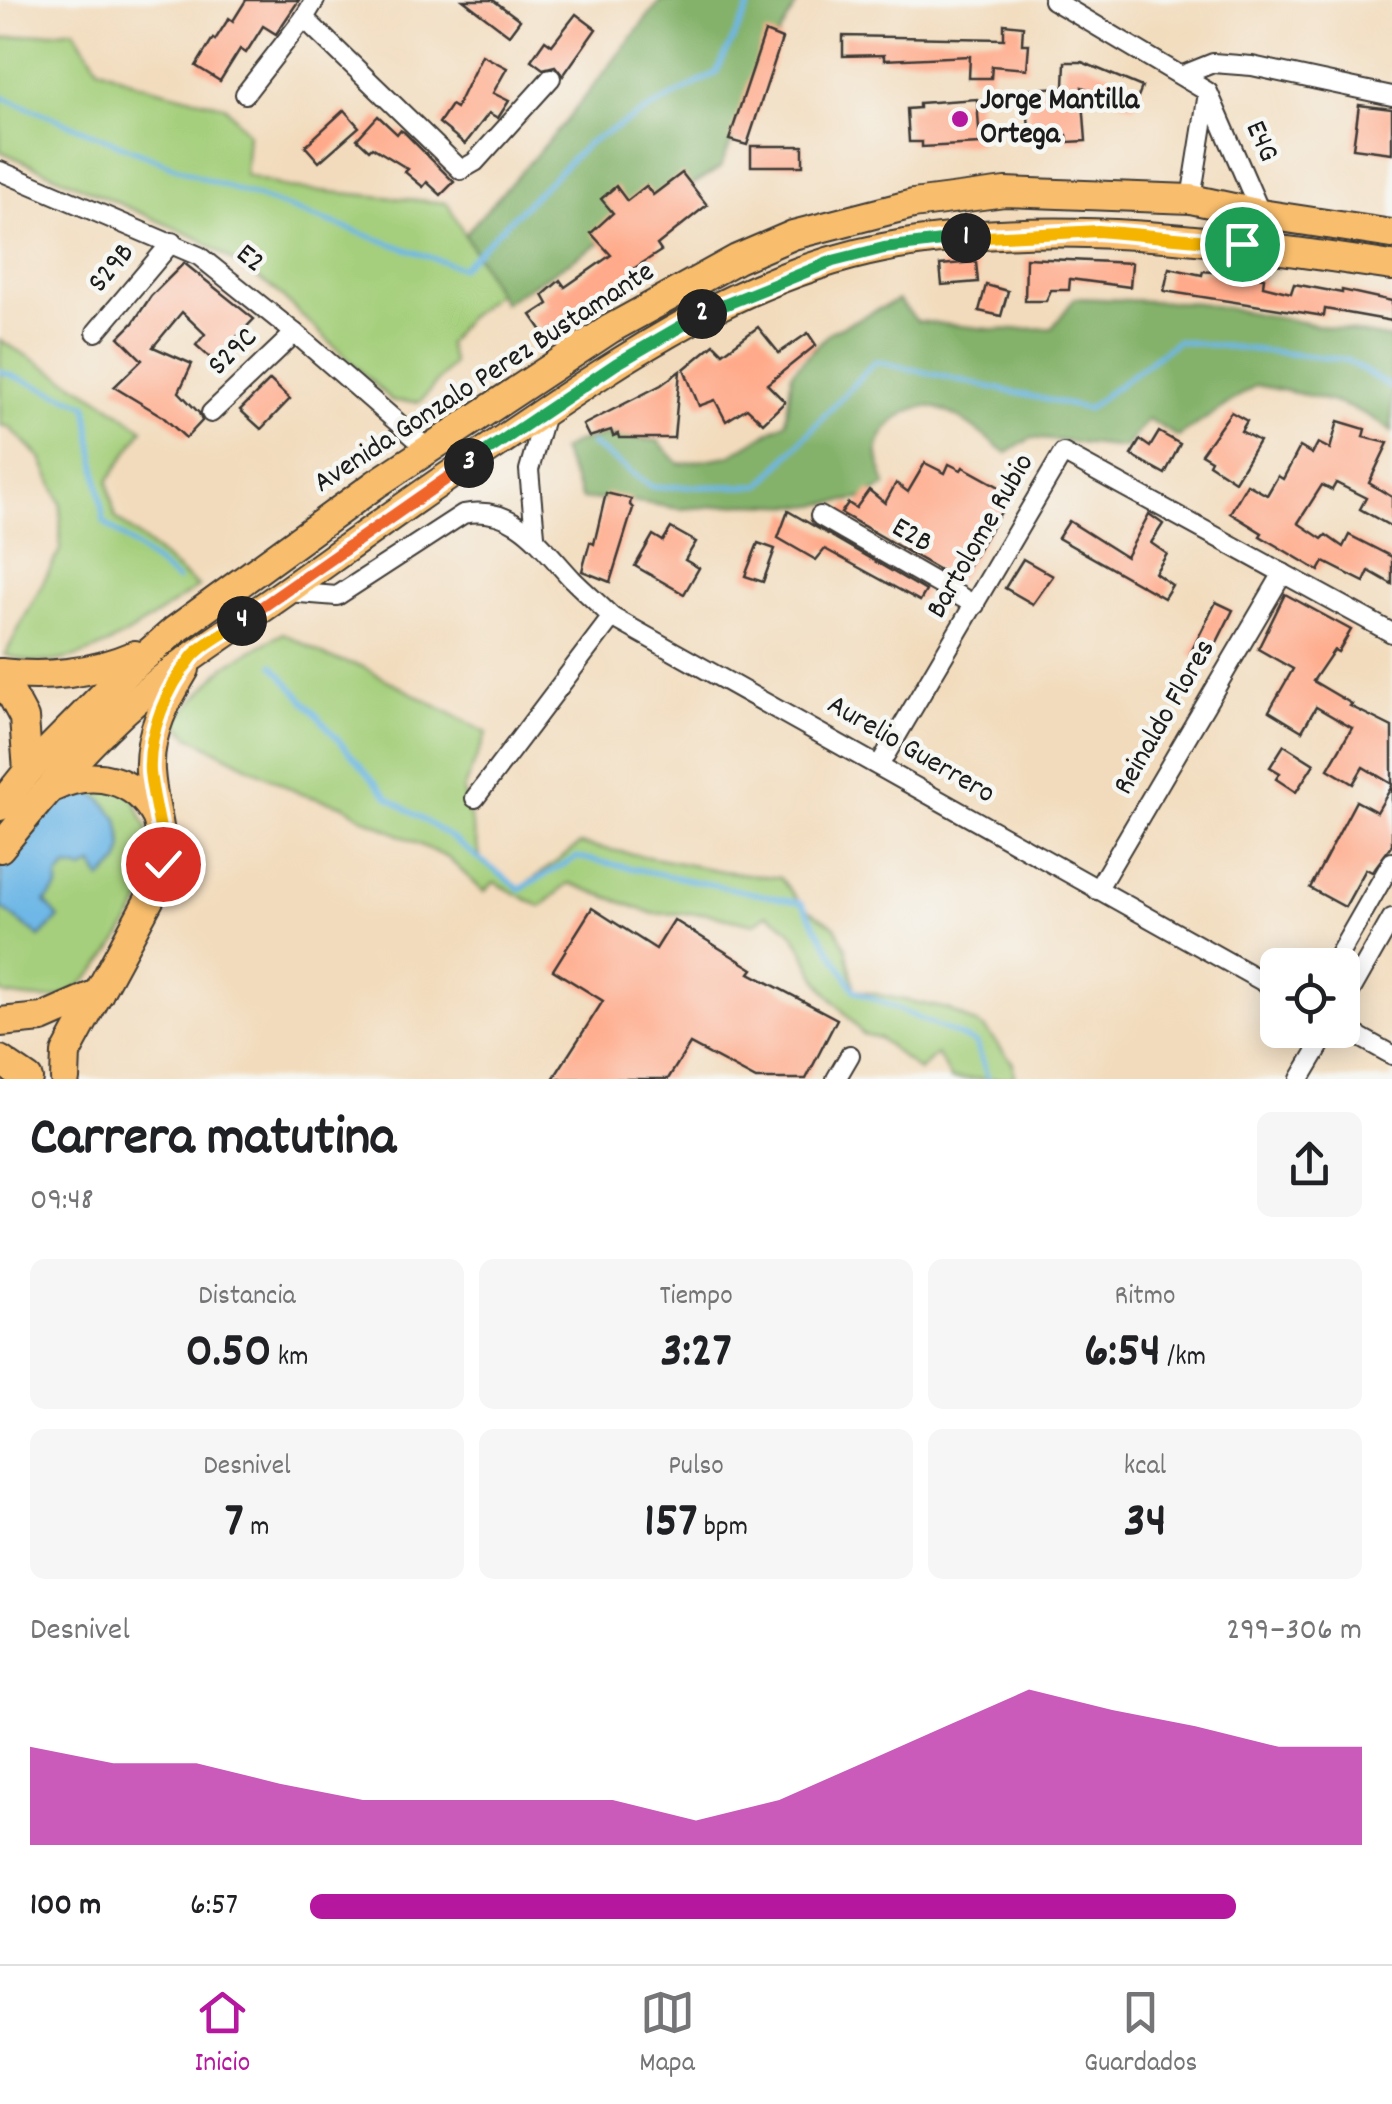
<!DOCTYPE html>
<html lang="es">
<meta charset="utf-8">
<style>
:root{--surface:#fff;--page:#f6f6f6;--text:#202124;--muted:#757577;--line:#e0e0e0;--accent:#b5179e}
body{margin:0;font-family:Dekko,sans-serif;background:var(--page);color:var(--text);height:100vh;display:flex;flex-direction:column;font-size:38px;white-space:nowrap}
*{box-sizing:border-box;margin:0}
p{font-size:32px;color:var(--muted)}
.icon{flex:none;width:55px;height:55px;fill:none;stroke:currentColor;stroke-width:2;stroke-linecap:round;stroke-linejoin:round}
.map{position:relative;height:1079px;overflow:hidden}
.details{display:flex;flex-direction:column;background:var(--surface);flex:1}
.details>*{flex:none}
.controls{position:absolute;left:1260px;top:948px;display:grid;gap:20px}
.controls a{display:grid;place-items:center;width:100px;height:100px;border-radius:15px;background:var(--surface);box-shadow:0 5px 25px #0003;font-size:50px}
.pin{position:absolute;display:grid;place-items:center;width:85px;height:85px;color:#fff;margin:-42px;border:5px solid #fff;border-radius:50%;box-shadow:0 2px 10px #0007}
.km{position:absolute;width:50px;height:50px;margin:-25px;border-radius:50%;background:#222;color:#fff;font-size:28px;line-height:50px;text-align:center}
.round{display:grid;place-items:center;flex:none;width:105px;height:105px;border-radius:15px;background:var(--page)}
.summary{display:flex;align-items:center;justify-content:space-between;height:170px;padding:0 30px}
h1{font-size:55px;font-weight:800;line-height:75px}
.stats{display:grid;grid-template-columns:repeat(3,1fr);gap:15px;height:170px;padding:10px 30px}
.stats div{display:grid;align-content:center;border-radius:15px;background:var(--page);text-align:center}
.stats b{font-size:50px;font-weight:800}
.stats small{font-size:28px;font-weight:400}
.stats p{font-size:28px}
.chart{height:280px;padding:20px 30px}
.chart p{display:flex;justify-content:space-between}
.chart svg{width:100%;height:180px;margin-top:10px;fill:var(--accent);opacity:.7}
ul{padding:0 30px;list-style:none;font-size:32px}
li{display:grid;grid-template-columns:160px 120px 1fr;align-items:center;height:75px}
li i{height:25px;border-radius:12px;background:var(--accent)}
.dock{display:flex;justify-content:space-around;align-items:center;height:140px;border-top:2px solid var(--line);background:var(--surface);font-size:28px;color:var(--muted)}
.dock a{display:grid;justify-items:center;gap:5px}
.dock .active{color:var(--accent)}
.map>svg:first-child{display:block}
</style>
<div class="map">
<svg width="1392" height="1079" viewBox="0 0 1392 1079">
<rect width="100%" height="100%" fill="#f6f6f2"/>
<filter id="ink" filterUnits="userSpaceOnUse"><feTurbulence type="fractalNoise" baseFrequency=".01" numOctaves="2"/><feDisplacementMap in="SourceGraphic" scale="20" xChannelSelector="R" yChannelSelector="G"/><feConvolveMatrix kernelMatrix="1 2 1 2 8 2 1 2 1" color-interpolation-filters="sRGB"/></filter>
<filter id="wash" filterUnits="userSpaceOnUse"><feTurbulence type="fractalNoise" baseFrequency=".0048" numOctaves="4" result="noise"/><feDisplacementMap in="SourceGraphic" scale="40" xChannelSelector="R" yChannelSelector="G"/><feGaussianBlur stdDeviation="2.25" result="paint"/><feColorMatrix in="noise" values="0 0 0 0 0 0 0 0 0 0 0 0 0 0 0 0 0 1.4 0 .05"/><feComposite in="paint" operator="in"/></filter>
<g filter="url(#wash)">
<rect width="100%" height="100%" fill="#f2dbbc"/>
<g fill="#a5cf7b" stroke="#60764c" stroke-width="2.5">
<polygon points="74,29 98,67 138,84 225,106 248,133 245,175 289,188 447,203 497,293 465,320 447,344 453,363 420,402 392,401 275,290 200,239 0,151 0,39"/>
<path d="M0 340 102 400 143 429 108 481 115 517 198 587C151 618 96 664 36 662 26 662 15 657 5 655L60 550 61 504 41 458 9 427 0 425Z"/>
<path d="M283 633 330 658 361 666 487 733 463 790 481 860 520 889 580 844 722 871 780 878 804 907 835 926 846 948 855 990 948 1009 985 1029 1013 1063 1014 1079H951L937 1054 919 1071 879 1038 862 1034C850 1016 831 1001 820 983 799 950 805 935 767 914L754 924 705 913 654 914 569 883 541 907 494 882 484 892 448 858 363 818 345 806 301 794 189 736 175 721 225 666Z"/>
<path d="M66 785 129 787 163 864C140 902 101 989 54 998 39 1001 21 997 6 995L0 992V862Z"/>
</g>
<g fill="#84b26b" stroke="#506744" stroke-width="2.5">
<polygon points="661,0 799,0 778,37 720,168 503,303 465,234 563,125"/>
<path d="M1075 298 1199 303 1392 339V432C1357 401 1300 394 1256 385L1178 437 1148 419 1125 448 1031 438 1007 453C985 438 958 412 932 407 910 403 883 426 878 447 876 458 883 474 886 486L860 499 808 506 746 504 680 509 639 502 582 499 561 451 577 442 606 435 658 441 679 464 729 456 786 422 792 372 830 332 898 300 917 321 997 330 1052 328Z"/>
</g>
<polygon fill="#6eb7e6" stroke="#456a81" stroke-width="2.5" points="71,779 101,799 118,819 123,846 120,861 101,880 93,865 83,870 67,867 58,877 58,888 45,902 59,918 40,937 2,908 0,862 46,800"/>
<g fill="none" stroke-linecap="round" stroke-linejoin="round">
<g stroke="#6eb7e6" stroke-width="5">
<polyline points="0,96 202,178 461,268 588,143 716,73 753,0"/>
<polyline points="0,371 87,405 104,522 177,580"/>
<polyline points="591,444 652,487 760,486 875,361 1087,409 1177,341 1346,360 1392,388"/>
<polyline points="273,665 389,798 450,837 520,889 577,857 802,903 855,991 976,1043 988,1079"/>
</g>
</g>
<g id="blocks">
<g fill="#ffaa8a">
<polygon points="246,0 299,0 276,34 263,26 246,53 240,49 220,81 196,66 213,38 215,40 229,18 233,21"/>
<polygon points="463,0 493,0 520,20 509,35"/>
<polygon points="576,14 596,29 563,76 555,66 543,69 531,60 545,40 552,45"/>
<polygon points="1004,24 1023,26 1022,44 1029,44 1027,69 992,66 991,78 969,78 970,56 884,60 884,55 843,56 843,36 1004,39"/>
<polygon points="765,32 782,39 747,145 729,140"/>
<polygon points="482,55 507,68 493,93 509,101 498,118 489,113 465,144 439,123 451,105 456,108"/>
<polygon points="1065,62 1082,62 1142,87 1134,107 1082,87 1086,141 1068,142 1067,135 1029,136 1027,89 1064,87"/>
<polygon points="977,99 980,144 922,147 922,142 909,142 907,109 919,108 919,103"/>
<polygon points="1359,105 1392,109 1392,153 1353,148"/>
<polygon points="344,110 359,127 319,162 305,146"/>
<polygon points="378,116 397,134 400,130 404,132 454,182 441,195 427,182 423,187 405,172 408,169 372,147 369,150 357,139"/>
<rect x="751" y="146" width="52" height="20"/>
<polygon points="682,173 707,205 657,245 661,251 633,269 637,275 547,338 531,315 548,304 543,295 560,280 565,287 611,255 591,233 613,213 601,199 616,186 627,201 646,186 653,195"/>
<polygon points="1026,258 1132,263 1130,287 1070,279 1069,290 1051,290 1046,301 1025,301"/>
<polygon points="976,262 978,282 942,285 940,265"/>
<polygon points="184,263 254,319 228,346 218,365 196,345 205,334 182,312 153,347 192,364 179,392 199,413 202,421 186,438 162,416 114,387 142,360 119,337 133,323 151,296"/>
<polygon points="1169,268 1202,275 1203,271 1264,278 1263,286 1291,293 1294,284 1342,293 1342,290 1392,301 1392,321 1325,309 1324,316 1164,291"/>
<polygon points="986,285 1008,291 1001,316 979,311"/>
<polygon points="758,327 779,353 808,333 816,345 767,384 785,402 763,423 747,408 726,421 715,400 699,406 684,369 714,344 723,353"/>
<polygon points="680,371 674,438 619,438 618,434 613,436 611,430 589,437 583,425 661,385"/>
<polygon points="270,380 290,399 261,429 240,410"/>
<polygon points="1231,412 1247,421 1241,431 1259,441 1235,481 1209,464 1211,460 1201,454"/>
<polygon points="1338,421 1365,429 1363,437 1388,443 1369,483 1392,497 1392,527 1360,509 1366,498 1336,483 1332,490 1322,485 1298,523 1322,539 1326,535 1343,547 1349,535 1392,557 1392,584 1369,571 1364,582 1324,562 1319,571 1260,536 1262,533 1230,513 1247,484 1267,495 1278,476 1283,479 1300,447 1312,454 1318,443 1330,449"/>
<polygon points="1159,432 1180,444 1165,474 1131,455 1140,440 1150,447"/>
<polygon points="925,463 945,473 949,464 961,470 963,467 1012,494 959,581 841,513 848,503 856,508 869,490 885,503 896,483 908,492"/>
<polygon points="606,493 631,499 630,505 633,508 610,582 582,571 590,542 594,544"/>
<polygon points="788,511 926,591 920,601 825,549 816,560 778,538"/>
<polygon points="1149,514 1163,524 1151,543 1167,554 1155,573 1172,585 1164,598 1058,538 1069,521 1126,557"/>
<polygon points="671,528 696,542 685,560 699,568 684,594 635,566 653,535 663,541"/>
<polygon points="758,543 775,549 763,582 745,576"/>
<polygon points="1023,559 1053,576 1033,604 1005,588"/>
<polygon points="1285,594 1351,630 1338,652 1334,650 1313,681 1352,704 1350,706 1392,727 1392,784 1363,767 1353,784 1328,769 1352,728 1316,707 1302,731 1269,711 1293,669 1258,649"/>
<polygon points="1216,602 1233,610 1206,664 1190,654"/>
<polygon points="1284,745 1314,764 1296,792 1276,779 1280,773 1270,767"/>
<polygon points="1392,786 1392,845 1372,872 1366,869 1345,907 1310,888 1356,801 1377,812"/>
<polygon points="592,908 656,949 674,920 753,969 750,973 837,1019 806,1079 756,1079 690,1044 668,1079 553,1079 603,1001 553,970"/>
</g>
</g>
</g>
<g filter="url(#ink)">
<use href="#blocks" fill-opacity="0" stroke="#3c3934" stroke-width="2.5"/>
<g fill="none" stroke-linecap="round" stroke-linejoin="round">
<defs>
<g id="minor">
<polyline points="315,0 304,18 461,170 475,162 551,78"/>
<polyline points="1053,0 1208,92 1261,214"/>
<polyline points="1183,75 1213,63 1252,66 1392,96"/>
<polyline points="245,94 304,18"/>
<polyline points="0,171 199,256 295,333 428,449"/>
<polyline points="1191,199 1208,93"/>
<polyline points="96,332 172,242"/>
<polyline points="211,413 295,333"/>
<polyline points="820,516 975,605"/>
<polyline points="535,535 529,470 545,414"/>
<path d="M287 592 337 596 463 514C515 504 541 546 572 579 585 592 599 604 612 617L1278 990"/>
<polyline points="880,764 1063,453 1392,633"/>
<polyline points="475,798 612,617"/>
<polyline points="1097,890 1283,573"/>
<polyline points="1333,965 1392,862"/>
<polyline points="1342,1006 1392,918"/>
<polyline points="1342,1027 1392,1055"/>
<polyline points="836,1079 850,1055"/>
<polyline points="1300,1079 1329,1030"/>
</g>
<g id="primary">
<path d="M0 673C48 678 90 674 135 655"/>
<polyline points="0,673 24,718 28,771"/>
<path d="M54 787C93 768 136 778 157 818"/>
<polyline points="0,806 28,771 123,675 174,631 376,484 610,329 737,259 793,235 913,204 1005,192 1191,199 1261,214 1392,234"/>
<path d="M0 848C44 794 89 741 141 696 186 658 236 627 284 593 347 548 409 502 474 459 601 374 730 278 883 248 1052 215 1224 241 1392 266"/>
<polyline points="0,1022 42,1018 99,993"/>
<polyline points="0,1060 28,1079"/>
<path d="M65 1079 66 1053 156 887C170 840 153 817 150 771 148 732 166 701 185 669"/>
</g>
</defs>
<use href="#minor" stroke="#3c3934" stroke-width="22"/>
<use href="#primary" stroke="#3c3934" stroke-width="32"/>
<use href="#minor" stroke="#fff" stroke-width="18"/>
<use href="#primary" stroke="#f9be6d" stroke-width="28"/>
</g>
</g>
<g fill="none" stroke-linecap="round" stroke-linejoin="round" filter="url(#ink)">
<defs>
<polyline id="split-1" points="966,238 1098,231 1242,244"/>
<polyline id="split-2" points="702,314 833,261 884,248 966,238"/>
<polyline id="split-3" points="469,463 616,364 702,314"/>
<polyline id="split-4" points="242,621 469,463"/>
<path id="split-5" d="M163 864C164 833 153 803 150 772 148 732 167 688 192 657 203 643 227 632 242 621"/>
</defs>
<use href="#split-1" stroke="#fff" stroke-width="20"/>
<use href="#split-2" stroke="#fff" stroke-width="20"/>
<use href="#split-3" stroke="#fff" stroke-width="20"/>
<use href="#split-4" stroke="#fff" stroke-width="20"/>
<use href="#split-5" stroke="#fff" stroke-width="20"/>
<use href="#split-1" stroke="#f5b400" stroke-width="12"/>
<use href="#split-2" stroke="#22a559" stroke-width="12"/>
<use href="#split-3" stroke="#22a559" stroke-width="12"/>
<use href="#split-4" stroke="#f0652b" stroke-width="12"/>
<use href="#split-5" stroke="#f5b400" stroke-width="12"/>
</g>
<circle fill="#b5179e" stroke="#f6f6f2" stroke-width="4" cx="960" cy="119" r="10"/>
<g text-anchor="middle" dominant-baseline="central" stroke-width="9" stroke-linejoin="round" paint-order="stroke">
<g font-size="30" font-weight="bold" fill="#1c1c1c" stroke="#f6f6f2" text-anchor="start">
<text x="980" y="102">Jorge Mantilla<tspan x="980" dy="34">Ortega</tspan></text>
</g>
<g font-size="30" fill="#1c1c1c" stroke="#f6f6f2">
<text transform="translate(1260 142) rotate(66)">E4G</text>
<text transform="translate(249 260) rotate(39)">E2</text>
<text transform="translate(113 269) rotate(-50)">S29B</text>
<text transform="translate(234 353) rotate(-44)">S29C</text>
<text transform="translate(485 379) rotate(-33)">Avenida Gonzalo Perez Bustamante</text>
<text transform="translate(911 537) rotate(30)">E2B</text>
<text transform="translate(982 537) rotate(-60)">Bartolome Rubio</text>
<text transform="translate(1166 718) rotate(-60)">Reinaldo Flores</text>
<text transform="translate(910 751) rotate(30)">Aurelio Guerrero</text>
</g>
</g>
</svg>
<div class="controls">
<a><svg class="icon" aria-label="locate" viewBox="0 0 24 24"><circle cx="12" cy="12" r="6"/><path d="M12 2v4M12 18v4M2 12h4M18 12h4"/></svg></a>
</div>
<div class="pin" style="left:1242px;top:244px;background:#1e9e55"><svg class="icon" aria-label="arrive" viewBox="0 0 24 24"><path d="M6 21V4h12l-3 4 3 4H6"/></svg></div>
<div class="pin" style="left:163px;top:864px;background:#d93025"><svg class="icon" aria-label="check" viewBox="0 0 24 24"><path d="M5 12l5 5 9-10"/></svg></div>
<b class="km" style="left:966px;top:238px">1</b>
<b class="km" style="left:702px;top:314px">2</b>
<b class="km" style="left:469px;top:463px">3</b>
<b class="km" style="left:242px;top:621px">4</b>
</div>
<section class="details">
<div class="summary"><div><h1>Carrera matutina</h1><p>09:48</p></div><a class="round"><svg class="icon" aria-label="share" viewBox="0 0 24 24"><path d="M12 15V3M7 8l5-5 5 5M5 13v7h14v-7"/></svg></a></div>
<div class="stats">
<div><p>Distancia</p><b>0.50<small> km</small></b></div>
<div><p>Tiempo</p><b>3:27</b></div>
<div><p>Ritmo</p><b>6:54<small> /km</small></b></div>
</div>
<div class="stats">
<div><p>Desnivel</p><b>7<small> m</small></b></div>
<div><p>Pulso</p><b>157<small> bpm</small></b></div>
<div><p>kcal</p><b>34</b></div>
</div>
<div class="chart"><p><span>Desnivel</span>299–306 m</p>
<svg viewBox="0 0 160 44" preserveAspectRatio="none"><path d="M0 44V20L10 24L20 24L30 29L40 33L50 33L60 33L70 33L80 38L90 33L100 24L110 15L120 6L130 11L140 15L150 20L160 20V44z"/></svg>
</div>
<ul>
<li><b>100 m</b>6:57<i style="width:88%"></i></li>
</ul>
</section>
<nav class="dock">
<a class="active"><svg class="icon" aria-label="home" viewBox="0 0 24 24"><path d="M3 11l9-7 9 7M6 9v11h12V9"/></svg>Inicio</a>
<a><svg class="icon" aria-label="map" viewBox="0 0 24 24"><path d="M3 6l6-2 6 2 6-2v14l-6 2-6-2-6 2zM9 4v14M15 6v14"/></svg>Mapa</a>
<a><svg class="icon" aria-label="saved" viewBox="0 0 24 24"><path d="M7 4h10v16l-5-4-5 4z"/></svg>Guardados</a>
</nav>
